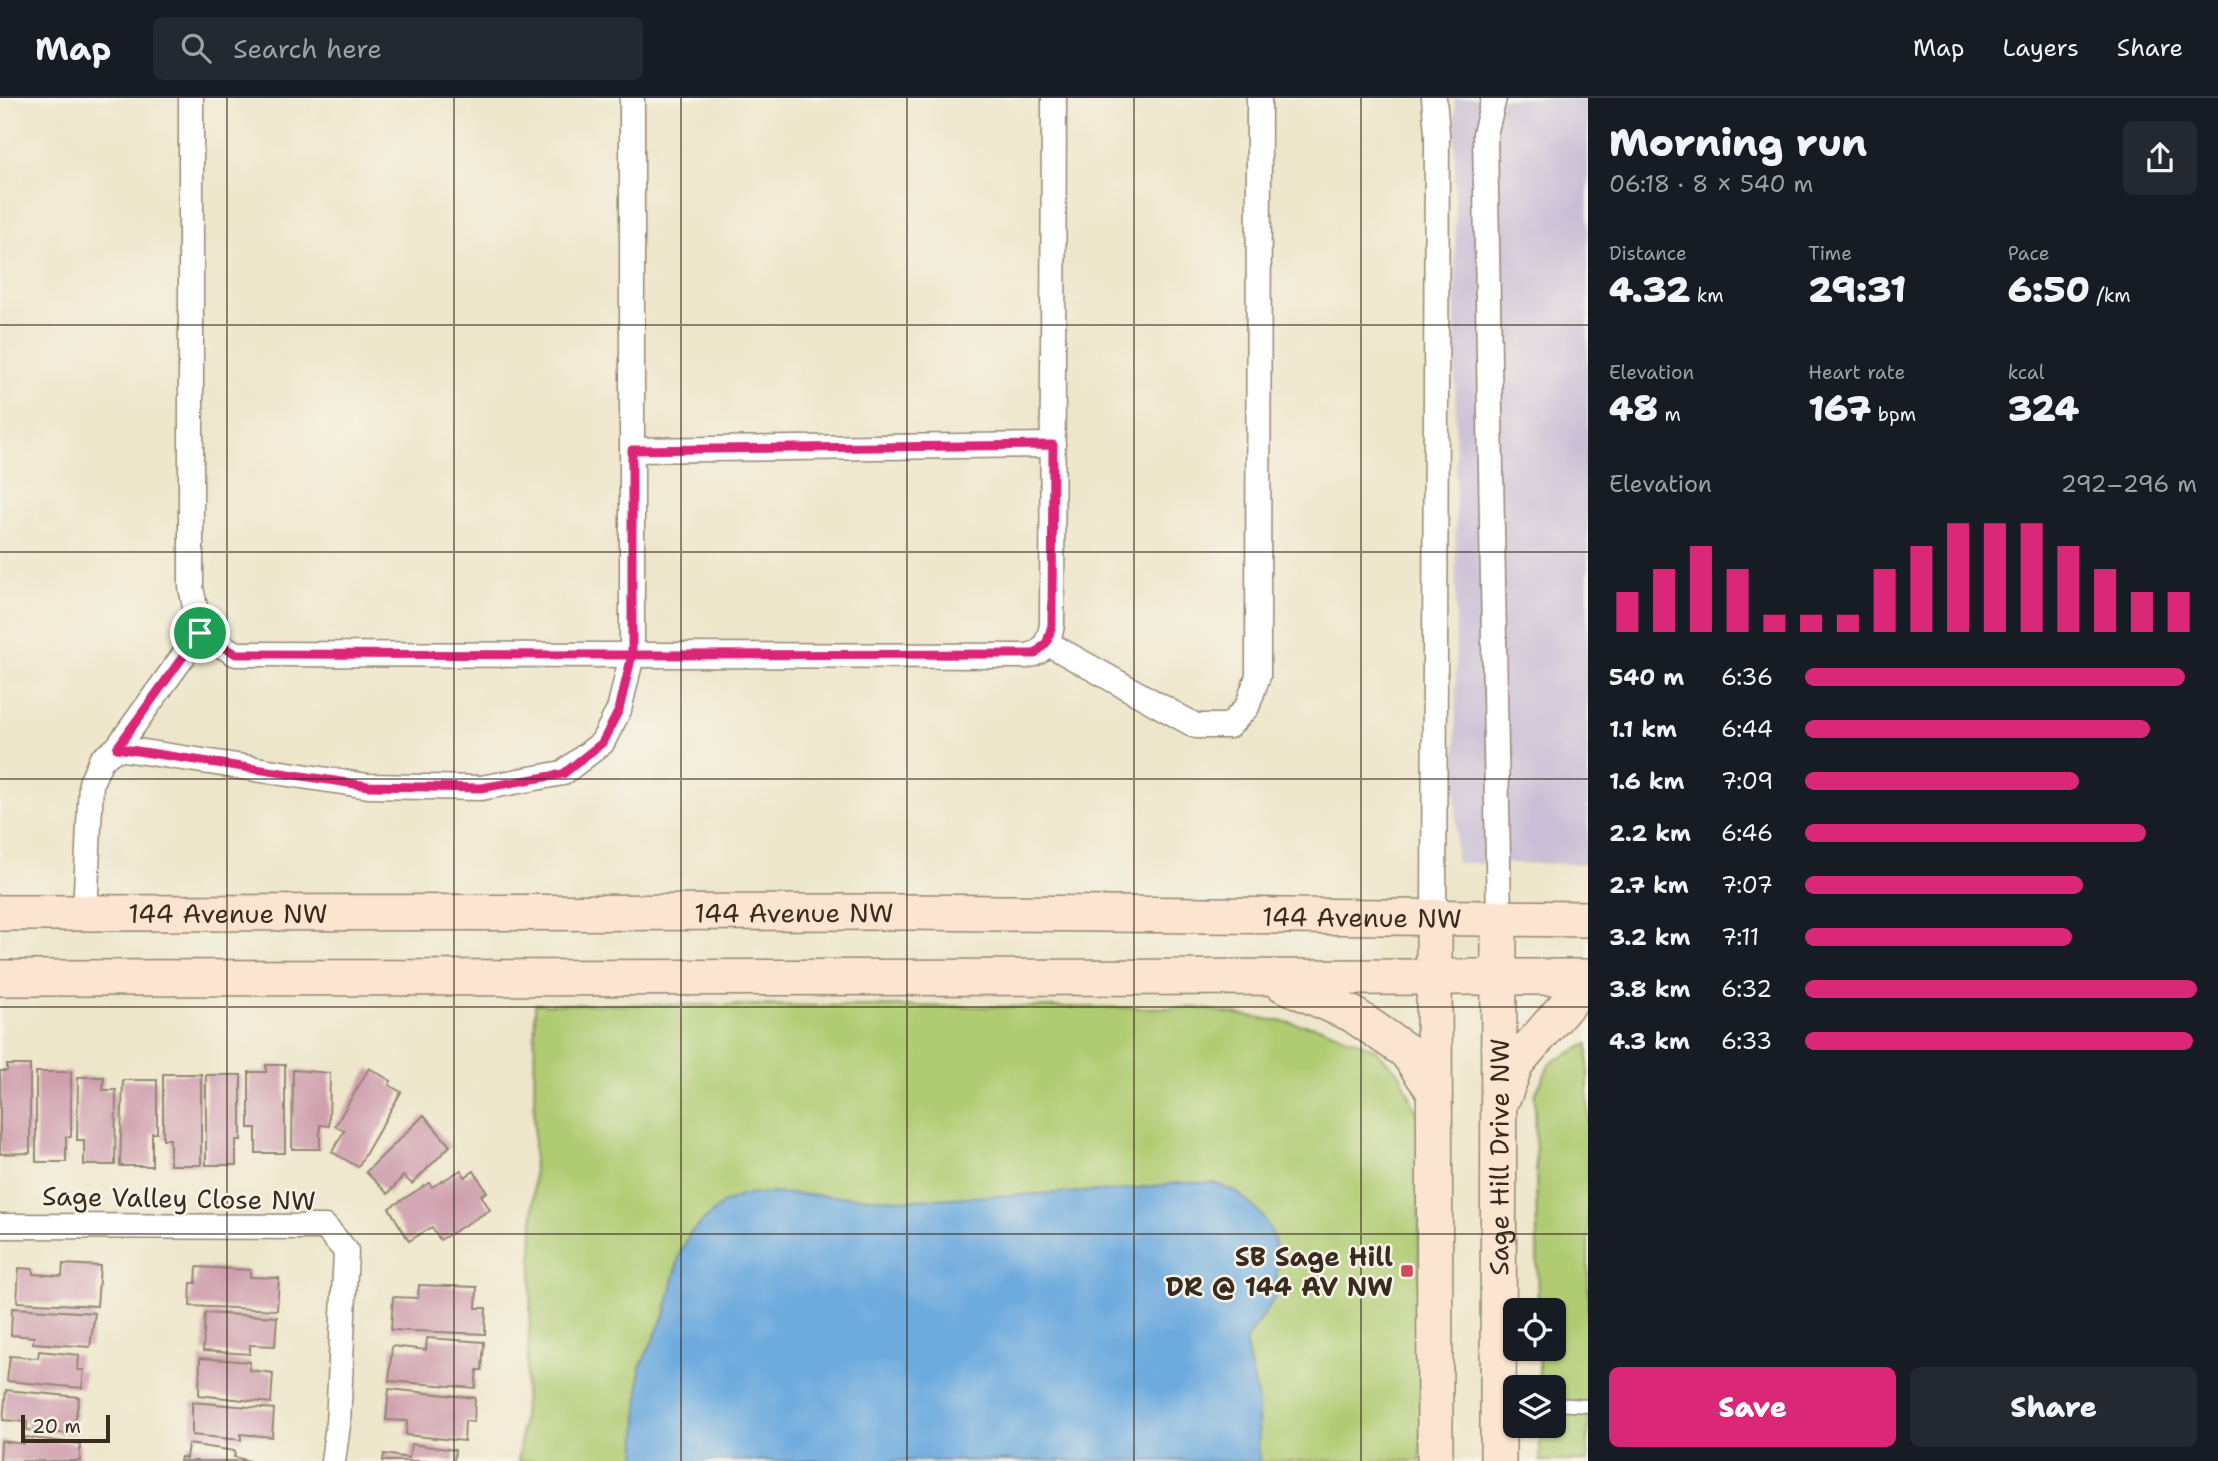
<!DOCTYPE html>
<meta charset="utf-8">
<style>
:root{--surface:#171b24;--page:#242831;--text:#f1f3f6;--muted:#9ea1a6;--line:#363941;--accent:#db2777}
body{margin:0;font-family:"Shantell Sans",sans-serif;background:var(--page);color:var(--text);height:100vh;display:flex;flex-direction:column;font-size:26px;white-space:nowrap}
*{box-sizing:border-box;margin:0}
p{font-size:23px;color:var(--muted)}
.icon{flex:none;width:38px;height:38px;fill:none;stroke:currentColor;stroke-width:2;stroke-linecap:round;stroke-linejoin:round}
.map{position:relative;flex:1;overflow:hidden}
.panel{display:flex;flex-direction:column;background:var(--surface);width:630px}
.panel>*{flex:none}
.fabs{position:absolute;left:1503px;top:1200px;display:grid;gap:14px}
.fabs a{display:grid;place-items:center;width:63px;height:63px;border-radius:10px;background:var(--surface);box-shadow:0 2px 5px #0004;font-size:35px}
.scale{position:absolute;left:21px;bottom:18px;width:89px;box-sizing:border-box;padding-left:7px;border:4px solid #3b2a1e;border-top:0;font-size:19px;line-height:24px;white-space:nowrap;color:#3b2a1e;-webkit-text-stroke:5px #f7f3e8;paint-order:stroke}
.pin{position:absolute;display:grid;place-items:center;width:60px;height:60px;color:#fff;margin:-30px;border:4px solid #fff;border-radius:50%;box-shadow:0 2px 7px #0007}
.round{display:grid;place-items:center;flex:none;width:74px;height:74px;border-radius:10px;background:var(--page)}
.headline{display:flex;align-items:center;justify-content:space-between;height:119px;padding:0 21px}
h1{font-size:38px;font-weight:800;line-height:52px}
.metrics{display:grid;grid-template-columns:repeat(3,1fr);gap:10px;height:119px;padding:7px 21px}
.metrics div{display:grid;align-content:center}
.metrics b{font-size:35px;font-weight:800}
.metrics small{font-size:19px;font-weight:400}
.metrics p{font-size:19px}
.chart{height:196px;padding:14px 21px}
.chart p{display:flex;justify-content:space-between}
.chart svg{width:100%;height:126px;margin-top:7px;stroke:var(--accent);stroke-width:6}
.button{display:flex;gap:14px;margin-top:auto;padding:14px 21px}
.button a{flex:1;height:80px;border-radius:10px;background:var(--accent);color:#fff;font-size:28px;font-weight:800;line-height:80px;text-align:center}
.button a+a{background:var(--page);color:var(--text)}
ul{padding:0 21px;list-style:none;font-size:23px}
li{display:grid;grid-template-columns:112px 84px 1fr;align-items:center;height:52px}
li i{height:18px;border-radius:9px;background:var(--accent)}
header{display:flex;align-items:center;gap:42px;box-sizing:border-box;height:98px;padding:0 35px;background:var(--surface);border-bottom:2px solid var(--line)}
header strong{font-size:33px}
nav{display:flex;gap:38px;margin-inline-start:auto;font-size:24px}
.search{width:490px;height:63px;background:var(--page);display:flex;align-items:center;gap:18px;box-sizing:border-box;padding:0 24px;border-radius:10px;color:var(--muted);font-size:26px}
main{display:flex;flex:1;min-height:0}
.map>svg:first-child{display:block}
</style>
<header>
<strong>Map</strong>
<div class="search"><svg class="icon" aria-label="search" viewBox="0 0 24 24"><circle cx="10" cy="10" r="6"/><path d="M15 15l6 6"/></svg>Search here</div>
<nav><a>Map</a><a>Layers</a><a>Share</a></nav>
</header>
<main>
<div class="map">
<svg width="1588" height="1363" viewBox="0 0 1588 1363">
<rect width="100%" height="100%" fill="#f7f3e8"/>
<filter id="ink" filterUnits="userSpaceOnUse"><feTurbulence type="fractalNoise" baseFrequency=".0143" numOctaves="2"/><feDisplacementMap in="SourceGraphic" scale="14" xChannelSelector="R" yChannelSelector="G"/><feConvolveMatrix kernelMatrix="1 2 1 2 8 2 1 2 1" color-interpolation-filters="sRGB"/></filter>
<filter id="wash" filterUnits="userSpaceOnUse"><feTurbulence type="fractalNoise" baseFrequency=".00686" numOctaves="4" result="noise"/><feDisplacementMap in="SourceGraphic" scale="28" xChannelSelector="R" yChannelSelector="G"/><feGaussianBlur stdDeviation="1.57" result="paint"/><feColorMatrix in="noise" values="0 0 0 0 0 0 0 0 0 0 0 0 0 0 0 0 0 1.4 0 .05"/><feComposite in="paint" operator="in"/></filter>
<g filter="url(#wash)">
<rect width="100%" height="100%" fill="#eee6ca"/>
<polygon fill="#cabfd6" points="1455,0 1588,0 1588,766 1456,765"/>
<g fill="#b0cc73" stroke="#767b48" stroke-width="2">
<path d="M535 906 1196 910 1323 930 1375 951 1400 976 1418 1017 1421 1363H518C537 1212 533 1059 535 906Z"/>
<polygon points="1588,946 1588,1363 1540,1363 1540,1328 1554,1328 1554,1290 1539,1290 1539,1251 1554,1251 1554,1213 1538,1213 1535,997 1550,965"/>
</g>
<polygon fill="#6daade" stroke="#546a7e" stroke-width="2" points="1179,1085 1214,1085 1238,1095 1262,1117 1274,1139 1278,1168 1274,1201 1245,1244 1258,1303 1259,1363 636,1363 640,1270 666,1214 680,1155 690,1135 722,1106 742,1097 773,1095 910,1102 1121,1092"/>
<g id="blocks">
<g fill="#cf9fae">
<polygon points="7,967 30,967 30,1055 0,1056 0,973 7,973"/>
<polygon points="266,967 285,967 285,1055 256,1055 256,1030 249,1030 249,974 266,974"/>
<polygon points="369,970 391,983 389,987 401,994 358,1069 332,1054 344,1033 335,1028"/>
<polygon points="293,972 330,975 329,1028 320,1027 320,1051 292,1051"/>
<polygon points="36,974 71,974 71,1039 66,1039 66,1064 36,1064"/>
<polygon points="163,976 201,976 201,1067 170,1067 170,1041 163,1041"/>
<polygon points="206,977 241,977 241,1042 236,1042 236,1067 206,1067"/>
<polygon points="78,979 104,979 103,992 116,992 115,1067 84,1067 84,1042 77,1042"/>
<polygon points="123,982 157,982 157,1035 152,1035 152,1068 120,1068"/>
<polygon points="424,1017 450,1048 412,1086 403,1078 388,1096 366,1074"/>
<polygon points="461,1072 465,1079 474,1073 487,1094 481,1097 490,1112 440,1142 432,1129 409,1143 389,1110 429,1085 432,1089"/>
<polygon points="63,1166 100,1168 97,1208 17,1204 19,1170 33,1171 33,1176 62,1178"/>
<polygon points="197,1169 250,1172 250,1179 279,1180 277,1212 190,1208 191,1185 196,1185"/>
<polygon points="419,1187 477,1189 476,1210 486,1210 485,1236 391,1232 393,1199 418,1200"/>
<polygon points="12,1210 95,1215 90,1249 33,1245 34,1239 11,1237"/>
<polygon points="205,1215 277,1219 275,1248 250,1247 250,1256 203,1253"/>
<polygon points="427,1240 484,1244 482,1272 477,1272 475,1290 389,1283 392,1248 426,1252"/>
<polygon points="39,1253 79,1257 78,1272 84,1272 82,1290 7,1283 10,1258 38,1260"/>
<polygon points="200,1260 250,1264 249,1272 273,1275 271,1305 199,1297"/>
<polygon points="389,1291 475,1300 474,1324 465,1323 464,1343 406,1337 407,1323 386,1322"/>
<polygon points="6,1292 79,1299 73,1336 27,1332 27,1324 3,1322"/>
<polygon points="192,1304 274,1311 272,1339 241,1336 241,1342 192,1337"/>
<polygon points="25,1339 80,1346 80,1363 0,1363 1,1343 24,1346"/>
<polygon points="188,1346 235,1353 234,1359 250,1363 180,1363 181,1359 186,1360"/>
<polygon points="411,1346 455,1352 454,1363 383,1363 384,1356 409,1360"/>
</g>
</g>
</g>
<g filter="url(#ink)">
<use href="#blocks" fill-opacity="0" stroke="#948874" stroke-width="2"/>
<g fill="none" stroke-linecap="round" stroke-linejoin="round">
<defs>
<polyline id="lane" points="1554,1306 1588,1308"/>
<g id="street">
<path d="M191 0V489L200 535 236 556 1027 558C1044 555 1049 543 1052 527L1054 0"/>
<polyline points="1434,0 1437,35 1434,819"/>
<polyline points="1494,0 1485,36 1499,820"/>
<polyline points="632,352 1053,347"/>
<polyline points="1047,545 1196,628 1229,628 1247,609 1258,578 1259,0"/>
<polyline points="117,650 200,535"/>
<polyline points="85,815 91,685 101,662 117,650 368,688 481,690 563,675 602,645 619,612 632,557 632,0"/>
<polyline points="0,1128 325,1129 346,1153 338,1327 333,1363"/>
</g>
<g id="secondary">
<path id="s1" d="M0 815 905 814 1588 821"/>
<polyline points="1434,819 1435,1363"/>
<polyline points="0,880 1588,879"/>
<polyline points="1283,886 1352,916 1406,953 1434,993"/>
<polyline points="1504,997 1516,965 1588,882"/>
<path id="s2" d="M1498 1363 1499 820"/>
</g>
</defs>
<use href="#lane" stroke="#948874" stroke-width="15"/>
<use href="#street" stroke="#948874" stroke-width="27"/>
<use href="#secondary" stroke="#948874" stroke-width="38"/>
<use href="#lane" stroke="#fff" stroke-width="12"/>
<use href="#street" stroke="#fff" stroke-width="24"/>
<use href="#secondary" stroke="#fce5d0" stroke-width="35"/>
</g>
</g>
<g fill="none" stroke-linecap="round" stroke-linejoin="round" filter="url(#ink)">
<defs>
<polyline id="route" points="200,535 117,650 368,688 481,690 563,676 602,645 619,612 632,557 1035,556 1047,544 1052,527 1053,347 632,352 632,557 236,556 200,535"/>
</defs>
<use href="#route" stroke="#fff" stroke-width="14"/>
<use href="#route" stroke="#db2777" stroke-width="9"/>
</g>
<path fill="none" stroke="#3b2a1e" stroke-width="2" stroke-opacity="0.55" d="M227 0V1363M454 0V1363M681 0V1363M907 0V1363M1134 0V1363M1361 0V1363M0 227H1588M0 454H1588M0 681H1588M0 909H1588M0 1136H1588"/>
<rect fill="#d1495b" stroke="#f7f3e8" stroke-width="2.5" x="1400" y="1166" width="14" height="14" rx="3.5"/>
<g text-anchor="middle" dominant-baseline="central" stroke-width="5" stroke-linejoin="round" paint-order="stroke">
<g font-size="26" fill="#3b2a1e" stroke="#f7f3e8">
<text stroke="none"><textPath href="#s1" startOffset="794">144 Avenue NW</textPath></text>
<text stroke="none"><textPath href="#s1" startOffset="228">144 Avenue NW</textPath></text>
<text stroke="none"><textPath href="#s1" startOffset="1362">144 Avenue NW</textPath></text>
<text stroke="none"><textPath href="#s2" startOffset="304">Sage Hill Drive NW</textPath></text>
<text transform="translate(179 1100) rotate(1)">Sage Valley Close NW</text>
</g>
<g font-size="26" font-weight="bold" fill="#3b2a1e" stroke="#f7f3e8" text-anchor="end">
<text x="1393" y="1158">SB Sage Hill<tspan x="1393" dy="30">DR @ 144 AV NW</tspan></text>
</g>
</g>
</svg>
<div class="fabs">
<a><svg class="icon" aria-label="locate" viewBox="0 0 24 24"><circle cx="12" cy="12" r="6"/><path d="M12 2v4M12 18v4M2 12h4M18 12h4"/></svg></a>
<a><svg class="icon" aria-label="layers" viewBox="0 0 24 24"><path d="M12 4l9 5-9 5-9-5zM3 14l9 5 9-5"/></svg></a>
</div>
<div class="scale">20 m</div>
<div class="pin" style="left:200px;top:535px;background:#1e9e55"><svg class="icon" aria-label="arrive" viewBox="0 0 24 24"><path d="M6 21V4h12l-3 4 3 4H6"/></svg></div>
</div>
<section class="panel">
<div class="headline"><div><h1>Morning run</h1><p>06:18 · 8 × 540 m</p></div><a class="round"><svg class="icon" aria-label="share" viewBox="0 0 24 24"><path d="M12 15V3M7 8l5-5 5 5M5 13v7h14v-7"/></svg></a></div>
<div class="metrics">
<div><p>Distance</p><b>4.32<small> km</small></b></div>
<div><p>Time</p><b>29:31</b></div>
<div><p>Pace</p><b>6:50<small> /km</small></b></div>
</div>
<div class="metrics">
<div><p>Elevation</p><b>48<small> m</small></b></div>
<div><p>Heart rate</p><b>167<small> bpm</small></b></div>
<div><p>kcal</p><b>324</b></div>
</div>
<div class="chart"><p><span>Elevation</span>292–296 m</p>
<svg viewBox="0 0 160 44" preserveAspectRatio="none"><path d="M5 44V30M15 44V22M25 44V14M35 44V22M45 44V38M55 44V38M65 44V38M75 44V22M85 44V14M95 44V6M105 44V6M115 44V6M125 44V14M135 44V22M145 44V30M155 44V30"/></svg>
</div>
<ul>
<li><b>540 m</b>6:36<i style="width:97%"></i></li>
<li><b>1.1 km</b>6:44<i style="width:88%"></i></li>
<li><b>1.6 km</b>7:09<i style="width:70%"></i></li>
<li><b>2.2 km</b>6:46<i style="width:87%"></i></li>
<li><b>2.7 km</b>7:07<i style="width:71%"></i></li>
<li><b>3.2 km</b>7:11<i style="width:68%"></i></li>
<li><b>3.8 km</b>6:32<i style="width:100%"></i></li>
<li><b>4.3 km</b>6:33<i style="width:99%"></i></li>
</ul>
<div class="button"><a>Save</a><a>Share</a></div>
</section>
</main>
